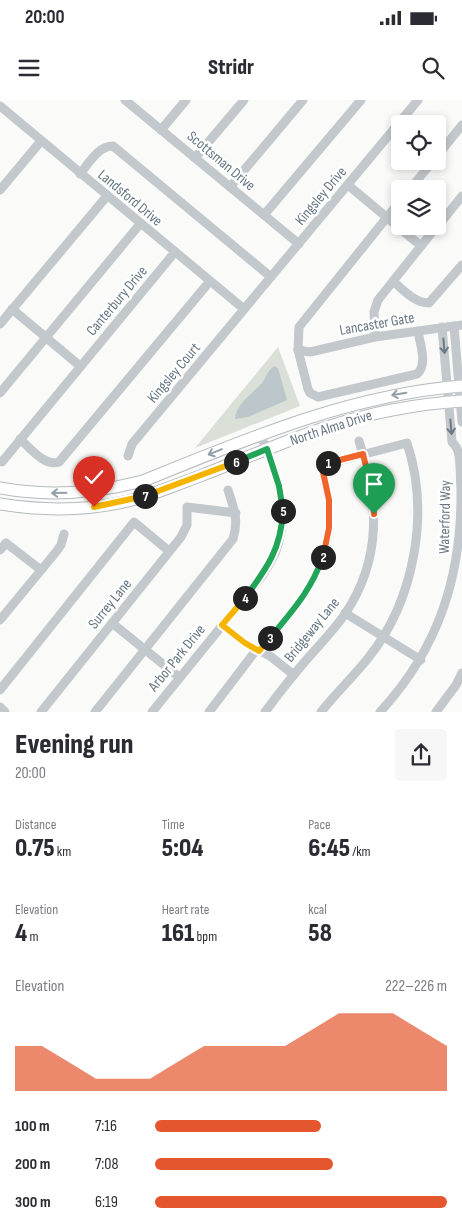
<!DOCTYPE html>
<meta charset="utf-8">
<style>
:root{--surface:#fff;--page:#f7f7f7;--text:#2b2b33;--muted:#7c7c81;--accent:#e4572e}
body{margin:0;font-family:"Sofia Sans Condensed",sans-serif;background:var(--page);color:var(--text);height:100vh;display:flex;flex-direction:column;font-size:19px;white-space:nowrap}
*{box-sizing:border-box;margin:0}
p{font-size:16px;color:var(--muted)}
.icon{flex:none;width:28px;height:28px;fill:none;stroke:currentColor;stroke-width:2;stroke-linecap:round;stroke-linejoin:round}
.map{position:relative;height:612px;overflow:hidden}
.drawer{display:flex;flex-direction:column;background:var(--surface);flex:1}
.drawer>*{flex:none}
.buttons{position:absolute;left:391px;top:15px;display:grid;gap:10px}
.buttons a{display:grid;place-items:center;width:55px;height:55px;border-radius:5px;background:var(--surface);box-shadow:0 2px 8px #0003;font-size:25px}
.pin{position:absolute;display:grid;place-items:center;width:42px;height:42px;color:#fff;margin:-51px -21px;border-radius:50% 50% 50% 0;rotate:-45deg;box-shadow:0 0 5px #0007}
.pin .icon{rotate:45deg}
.km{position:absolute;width:25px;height:25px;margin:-12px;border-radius:50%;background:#222;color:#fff;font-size:14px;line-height:25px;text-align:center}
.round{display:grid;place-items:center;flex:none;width:52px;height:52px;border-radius:5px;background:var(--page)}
.headline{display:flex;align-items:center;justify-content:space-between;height:85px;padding:0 15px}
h1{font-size:28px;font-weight:800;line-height:38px}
.stats{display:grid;grid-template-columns:repeat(3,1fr);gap:8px;height:85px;padding:5px 15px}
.stats div{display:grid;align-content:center}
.stats b{font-size:25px;font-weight:800}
.stats small{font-size:14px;font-weight:400}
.stats p{font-size:14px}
.chart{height:140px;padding:10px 15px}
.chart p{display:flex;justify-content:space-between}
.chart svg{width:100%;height:90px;margin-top:5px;fill:var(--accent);opacity:.7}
ul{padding:0 15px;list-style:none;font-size:16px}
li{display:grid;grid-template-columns:80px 60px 1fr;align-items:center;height:38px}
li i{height:12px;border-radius:6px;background:var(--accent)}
.status{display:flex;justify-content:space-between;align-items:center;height:35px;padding:0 25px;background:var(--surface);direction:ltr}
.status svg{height:14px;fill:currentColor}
header{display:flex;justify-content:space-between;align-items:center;height:65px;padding:0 15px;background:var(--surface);font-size:22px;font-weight:800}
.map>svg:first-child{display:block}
</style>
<div class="status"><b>20:00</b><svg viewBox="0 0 49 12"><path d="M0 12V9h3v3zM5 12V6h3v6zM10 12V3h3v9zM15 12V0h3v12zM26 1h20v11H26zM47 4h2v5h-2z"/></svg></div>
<header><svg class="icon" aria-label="menu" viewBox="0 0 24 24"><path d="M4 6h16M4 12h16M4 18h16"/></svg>Stridr<svg class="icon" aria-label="search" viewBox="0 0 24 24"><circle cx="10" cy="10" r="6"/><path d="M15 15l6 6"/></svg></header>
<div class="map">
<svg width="462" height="612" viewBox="0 0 462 612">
<rect width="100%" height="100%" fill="#fafaf8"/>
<polygon fill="#dadfd7" points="278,247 300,306 195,348"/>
<path fill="#bbc7cb" d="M274 266 278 268 287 300 248 317 235 319C236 304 252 294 262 283 266 277 268 270 274 266Z"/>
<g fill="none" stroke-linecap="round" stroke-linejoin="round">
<defs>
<g id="major">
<path d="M0 388C48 397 96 393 143 381 247 339 349 295 462 286"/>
<path d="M0 404C43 411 86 411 128 401 153 395 176 385 200 376 241 360 282 342 324 328 369 313 415 304 462 301"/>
</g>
</defs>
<use href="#major" stroke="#b5babe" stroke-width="13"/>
<g stroke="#c3c8cc" stroke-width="9">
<polyline points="125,0 299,144"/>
<polyline points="0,6 244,209"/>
<polyline points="161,30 186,0"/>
<polyline points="438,55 462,25"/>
<polyline points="195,58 244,0"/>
<path d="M80 74C89 63 98 46 113 46L271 177"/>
<polyline points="348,85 421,146"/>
<polyline points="230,87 303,0"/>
<polyline points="410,89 433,61"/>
<polyline points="0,90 41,41"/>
<path d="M400 101 299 227 298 250 308 289 310 293 318 297 417 274C428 265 420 244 418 231"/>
<polyline points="264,115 361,0"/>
<polyline points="438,126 462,96"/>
<path d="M393 181C403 190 415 203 429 203L462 165"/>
<polyline points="12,209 80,266"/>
<polyline points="0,224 107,96"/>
<polyline points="454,226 462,322"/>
<polyline points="375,237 374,212 378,200 437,126"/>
<polyline points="298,250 310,252 375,237 462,225"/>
<polyline points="0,293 140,124"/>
<path d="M20 339C30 348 45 367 59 362L210 181"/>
<polyline points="128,356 132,344 418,0"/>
<polyline points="2,362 175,152"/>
<polyline points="0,450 6,443 41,470"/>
<polyline points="345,513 421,560"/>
<polyline points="0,520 56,452 61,445 64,434"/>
<polyline points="112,523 179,577"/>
<polyline points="222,525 245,543 270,556 294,575"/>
<path d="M259 551C287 517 320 485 327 440 330 427 330 414 329 401 328 388 319 375 327 364L407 343C430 412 415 499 369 557 354 576 336 593 321 612"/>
<polyline points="0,590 134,422 169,451"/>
<polyline points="0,607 5,612"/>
<polyline points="41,612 181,437 187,425 187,407 236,413"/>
<path d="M95 612 233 439C239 420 234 409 228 390"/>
<path d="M152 612 263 475C267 467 273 459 276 451 291 411 276 371 260 334"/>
<polyline points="209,612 257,549"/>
<path d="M265 612C279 593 293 575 308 558 321 543 334 530 345 514 382 459 379 401 359 341"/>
<path d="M380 612C439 548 462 476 461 389 460 377 461 362 458 351 457 348 454 344 452 342L442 227"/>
<polyline points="436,612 456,585 462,573"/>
</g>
<use href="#major" stroke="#fff" stroke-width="11"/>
</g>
<defs><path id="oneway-shaft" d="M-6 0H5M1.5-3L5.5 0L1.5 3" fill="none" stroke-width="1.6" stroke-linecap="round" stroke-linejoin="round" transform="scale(1.25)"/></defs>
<g stroke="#6a7a87">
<use href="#oneway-shaft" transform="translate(444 246) rotate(85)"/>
<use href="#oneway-shaft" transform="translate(451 327) rotate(85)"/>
</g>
<g stroke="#939fa8">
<use href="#oneway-shaft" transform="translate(399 294) rotate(170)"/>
<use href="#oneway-shaft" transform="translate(215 352) rotate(158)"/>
<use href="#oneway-shaft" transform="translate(59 393) rotate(179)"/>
</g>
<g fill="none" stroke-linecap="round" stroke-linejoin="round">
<defs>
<polyline id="split-1" points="328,363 363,354 373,396 374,414"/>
<polyline id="split-2" points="323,457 329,428 329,400 323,372 328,363"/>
<path id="split-3" d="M270 538C293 510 310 492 323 457"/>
<polyline id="split-4" points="245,498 222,525 245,543 259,551 270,538"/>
<path id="split-5" d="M245 498C267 468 281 449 283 411"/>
<polyline id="split-6" points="236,362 267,349 279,386 283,411"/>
<polyline id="split-7" points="145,396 236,362"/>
<polyline id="split-8" points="94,407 145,396"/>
</defs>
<use href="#split-1" stroke="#fff" stroke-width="10"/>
<use href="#split-2" stroke="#fff" stroke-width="10"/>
<use href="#split-3" stroke="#fff" stroke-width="10"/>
<use href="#split-4" stroke="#fff" stroke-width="10"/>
<use href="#split-5" stroke="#fff" stroke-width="10"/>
<use href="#split-6" stroke="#fff" stroke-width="10"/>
<use href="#split-7" stroke="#fff" stroke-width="10"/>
<use href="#split-8" stroke="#fff" stroke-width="10"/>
<use href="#split-1" stroke="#f0652b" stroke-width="6"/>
<use href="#split-2" stroke="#f0652b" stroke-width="6"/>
<use href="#split-3" stroke="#22a559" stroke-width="6"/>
<use href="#split-4" stroke="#f5b400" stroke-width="6"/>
<use href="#split-5" stroke="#22a559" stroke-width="6"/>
<use href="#split-6" stroke="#22a559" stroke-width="6"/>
<use href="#split-7" stroke="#f5b400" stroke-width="6"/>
<use href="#split-8" stroke="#f5b400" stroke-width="6"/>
</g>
<g text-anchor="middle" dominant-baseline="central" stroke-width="5" stroke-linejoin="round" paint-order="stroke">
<g font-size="15" fill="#657683" stroke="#fff">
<text transform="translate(221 61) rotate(40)">Scottsman Drive</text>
<text transform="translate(321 96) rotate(-50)">Kingsley Drive</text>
<text transform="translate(130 98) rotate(40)">Landsford Drive</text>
<text transform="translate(117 201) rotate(-50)">Canterbury Drive</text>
<text transform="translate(377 224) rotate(-10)">Lancaster Gate</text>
<text transform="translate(174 273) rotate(-50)">Kingsley Court</text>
<text transform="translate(331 328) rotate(-18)">North Alma Drive</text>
<text transform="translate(445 417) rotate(-89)">Waterford Way</text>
<text transform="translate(110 504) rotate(-51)">Surrey Lane</text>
<text transform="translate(312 530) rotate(-51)">Bridgeway Lane</text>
<text transform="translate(177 558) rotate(-51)">Arbor Park Drive</text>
</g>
</g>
</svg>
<div class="buttons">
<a><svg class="icon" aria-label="locate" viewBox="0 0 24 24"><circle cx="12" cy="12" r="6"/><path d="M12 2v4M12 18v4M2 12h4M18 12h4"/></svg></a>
<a><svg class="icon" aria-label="layers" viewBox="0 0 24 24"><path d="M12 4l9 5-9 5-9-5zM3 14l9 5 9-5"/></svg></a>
</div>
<div class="pin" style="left:374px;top:414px;background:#1e9e55"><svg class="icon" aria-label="arrive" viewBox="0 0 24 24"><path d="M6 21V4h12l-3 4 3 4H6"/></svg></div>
<div class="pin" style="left:94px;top:407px;background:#d93025"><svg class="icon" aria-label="check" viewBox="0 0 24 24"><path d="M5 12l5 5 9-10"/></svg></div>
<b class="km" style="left:328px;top:363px">1</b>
<b class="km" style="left:323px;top:457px">2</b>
<b class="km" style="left:270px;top:538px">3</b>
<b class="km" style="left:245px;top:498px">4</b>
<b class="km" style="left:283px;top:411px">5</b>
<b class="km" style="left:236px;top:362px">6</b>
<b class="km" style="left:145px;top:396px">7</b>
</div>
<section class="drawer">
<div class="headline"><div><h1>Evening run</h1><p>20:00</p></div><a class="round"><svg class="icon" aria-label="share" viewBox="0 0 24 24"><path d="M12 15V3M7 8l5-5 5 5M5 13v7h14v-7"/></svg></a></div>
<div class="stats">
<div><p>Distance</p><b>0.75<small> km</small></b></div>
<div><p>Time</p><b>5:04</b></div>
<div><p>Pace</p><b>6:45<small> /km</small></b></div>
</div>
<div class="stats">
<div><p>Elevation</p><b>4<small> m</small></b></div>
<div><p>Heart rate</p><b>161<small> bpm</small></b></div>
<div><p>kcal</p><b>58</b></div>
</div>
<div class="chart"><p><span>Elevation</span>222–226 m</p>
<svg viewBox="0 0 160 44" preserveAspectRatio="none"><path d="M0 44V22L10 22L20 30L30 38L40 38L50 38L60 30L70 22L80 22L90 22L100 22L110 14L120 6L130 6L140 6L150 14L160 22V44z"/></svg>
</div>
<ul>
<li><b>100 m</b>7:16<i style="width:57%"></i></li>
<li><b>200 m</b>7:08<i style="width:61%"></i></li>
<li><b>300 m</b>6:19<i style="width:100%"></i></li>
</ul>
</section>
